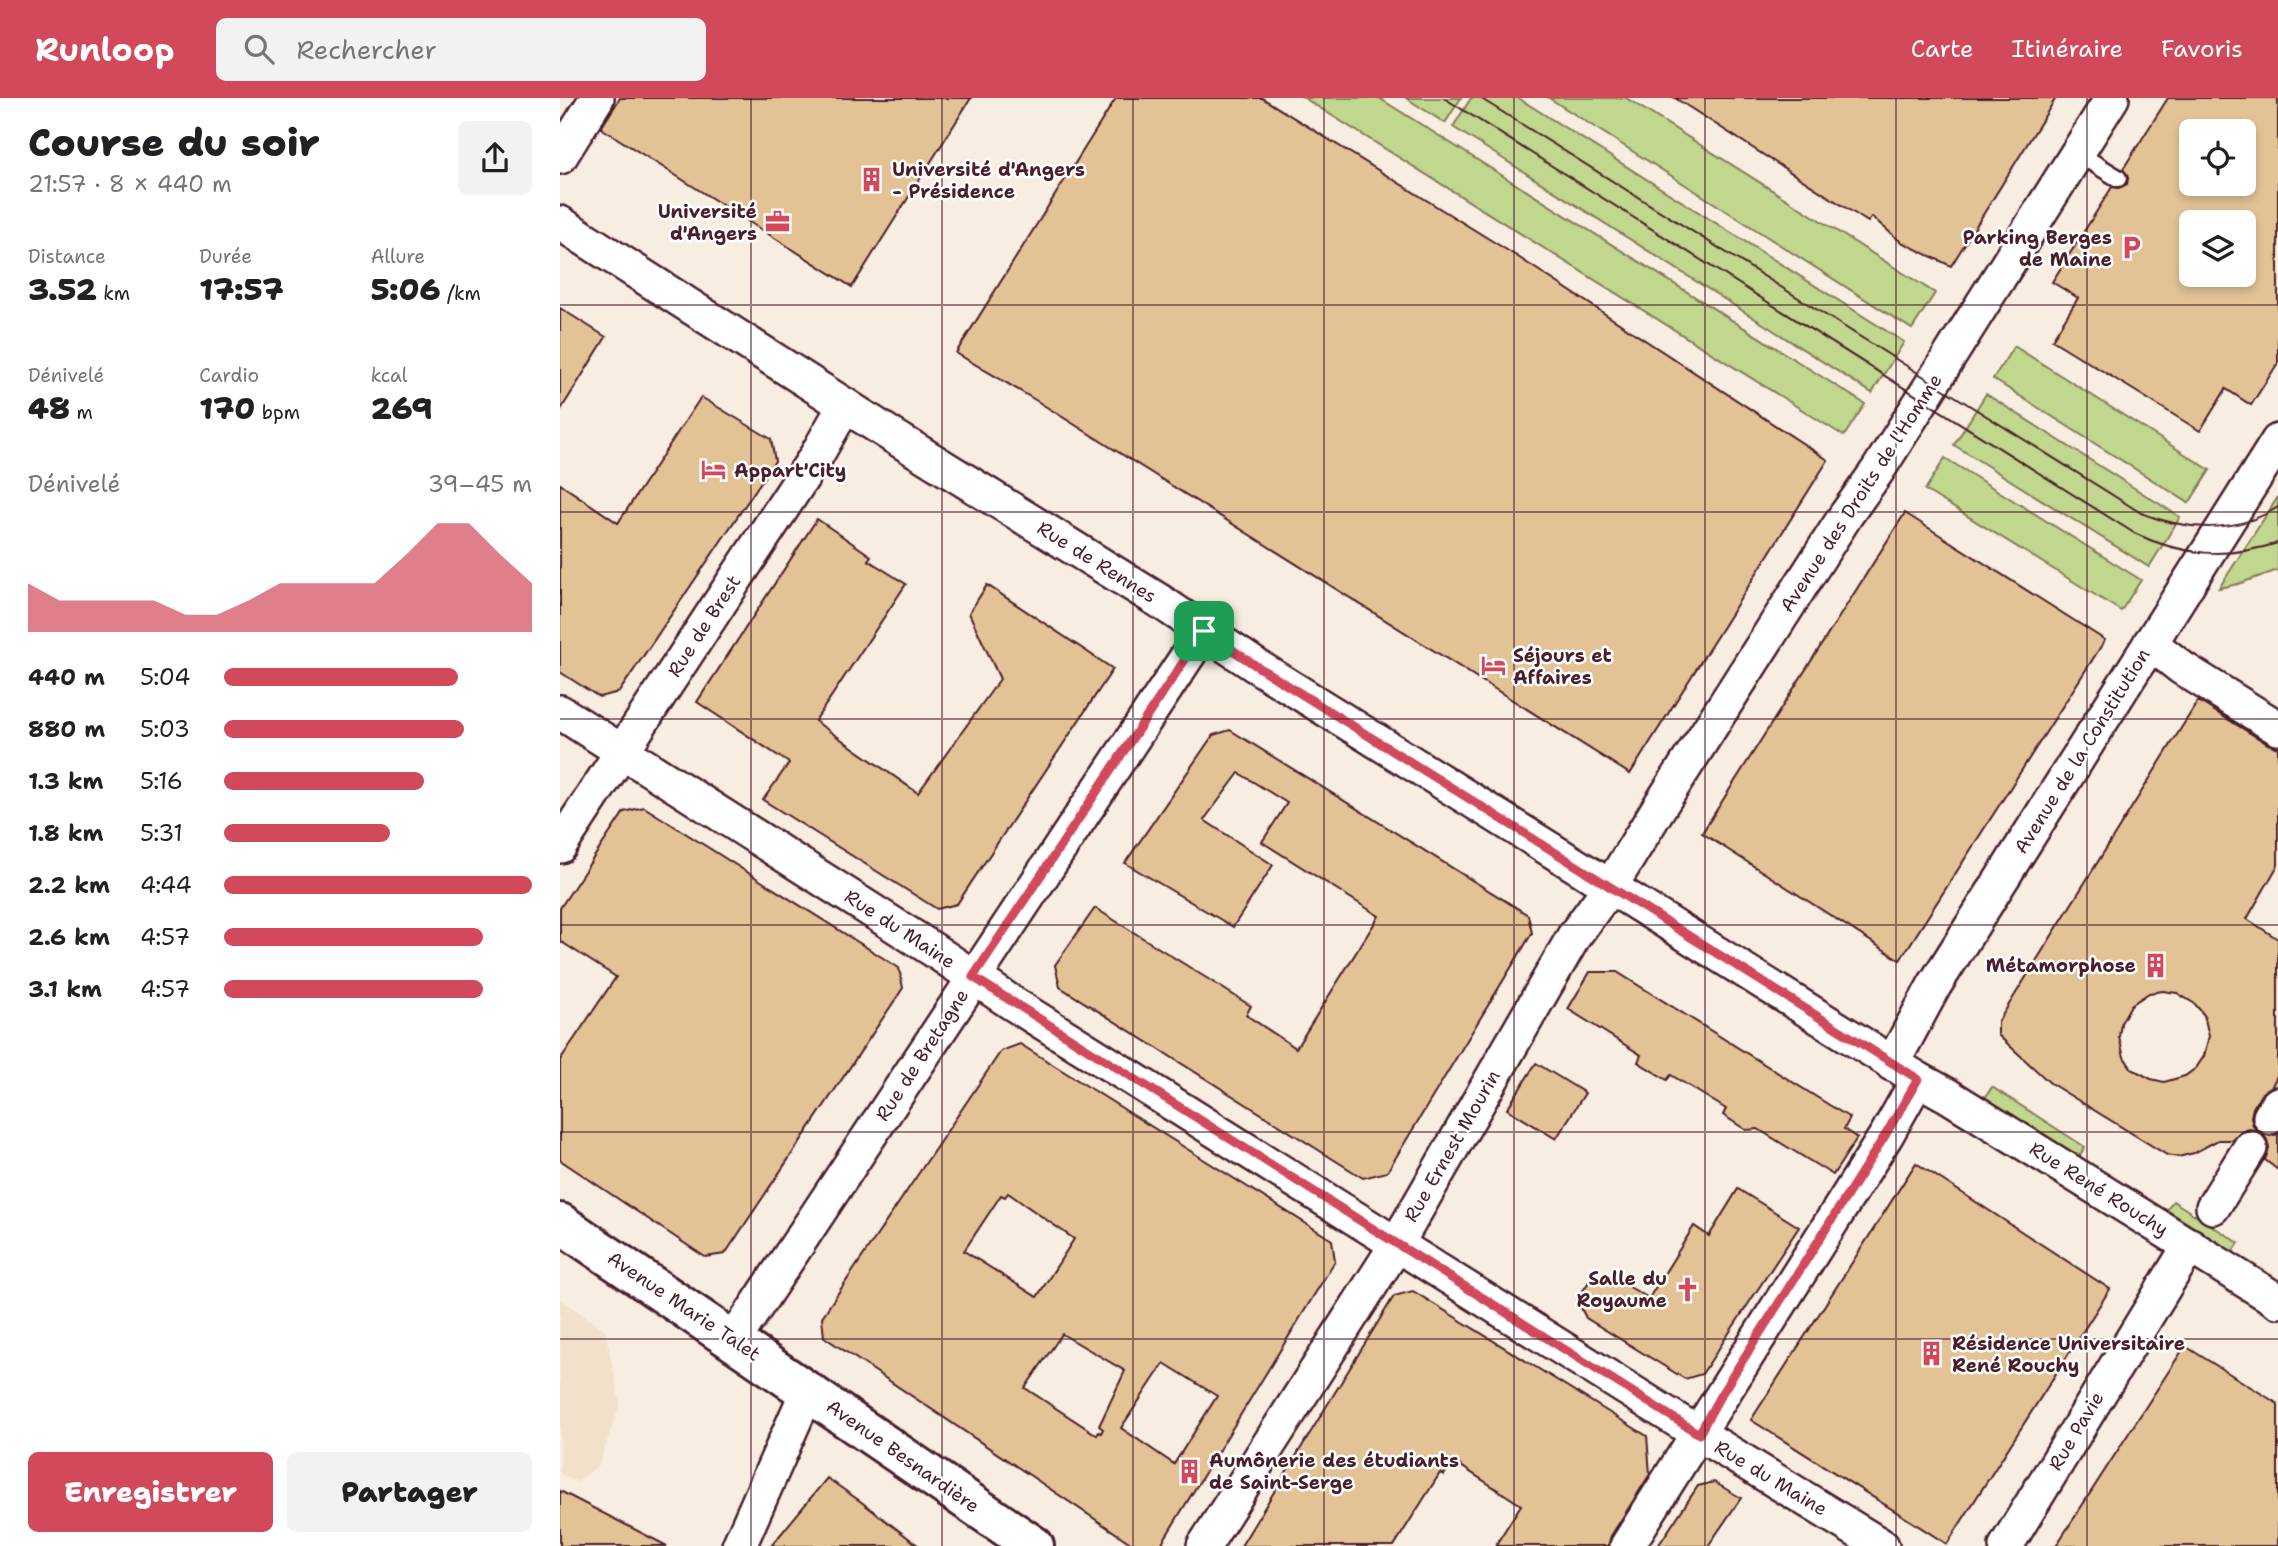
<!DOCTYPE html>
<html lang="fr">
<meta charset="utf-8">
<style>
:root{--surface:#fff;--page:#f2f2f2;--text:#202124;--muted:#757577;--accent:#d1495b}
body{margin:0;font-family:"Shantell Sans",sans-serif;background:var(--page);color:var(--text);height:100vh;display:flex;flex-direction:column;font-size:26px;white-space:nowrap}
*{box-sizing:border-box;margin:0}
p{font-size:23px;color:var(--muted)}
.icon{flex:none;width:38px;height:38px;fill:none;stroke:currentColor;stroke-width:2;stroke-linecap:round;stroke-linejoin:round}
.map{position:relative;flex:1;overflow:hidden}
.details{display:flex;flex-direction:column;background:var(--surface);width:560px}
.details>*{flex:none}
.buttons{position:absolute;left:1619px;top:21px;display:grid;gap:14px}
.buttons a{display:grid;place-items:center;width:77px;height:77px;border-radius:10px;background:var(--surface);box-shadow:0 4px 10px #0003;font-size:35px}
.pin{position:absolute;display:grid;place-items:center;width:60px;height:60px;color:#fff;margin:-30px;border-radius:14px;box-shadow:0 4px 10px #0006}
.round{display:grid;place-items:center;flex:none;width:74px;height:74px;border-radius:10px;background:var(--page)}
.headline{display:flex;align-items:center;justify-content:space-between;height:119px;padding:0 28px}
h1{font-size:38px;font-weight:800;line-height:52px}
.metrics{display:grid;grid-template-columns:repeat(3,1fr);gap:10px;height:119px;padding:7px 28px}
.metrics div{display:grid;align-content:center}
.metrics b{font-size:30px;font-weight:800}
.metrics small{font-size:19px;font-weight:400}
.metrics p{font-size:19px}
.chart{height:196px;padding:14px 28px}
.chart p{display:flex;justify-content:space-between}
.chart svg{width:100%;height:126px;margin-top:7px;fill:var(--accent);opacity:.7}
.button{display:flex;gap:14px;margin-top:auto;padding:14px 28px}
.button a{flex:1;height:80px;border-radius:10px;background:var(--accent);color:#fff;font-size:28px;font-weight:800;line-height:80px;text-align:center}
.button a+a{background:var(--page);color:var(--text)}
ul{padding:0 28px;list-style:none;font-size:23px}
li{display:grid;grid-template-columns:112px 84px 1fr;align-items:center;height:52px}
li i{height:18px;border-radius:9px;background:var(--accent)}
header{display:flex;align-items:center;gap:42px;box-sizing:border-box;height:98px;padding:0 35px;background:var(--accent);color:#fff}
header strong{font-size:33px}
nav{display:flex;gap:38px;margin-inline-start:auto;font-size:24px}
.search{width:490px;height:63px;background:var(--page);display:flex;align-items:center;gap:18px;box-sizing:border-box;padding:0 24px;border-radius:10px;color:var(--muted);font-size:26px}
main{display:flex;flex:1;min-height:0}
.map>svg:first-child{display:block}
</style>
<header>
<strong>Runloop</strong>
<div class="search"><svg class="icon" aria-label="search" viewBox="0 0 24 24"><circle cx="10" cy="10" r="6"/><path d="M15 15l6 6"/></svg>Rechercher</div>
<nav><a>Carte</a><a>Itinéraire</a><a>Favoris</a></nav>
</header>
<main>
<section class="details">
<div class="headline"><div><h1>Course du soir</h1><p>21:57 · 8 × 440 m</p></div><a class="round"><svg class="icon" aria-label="share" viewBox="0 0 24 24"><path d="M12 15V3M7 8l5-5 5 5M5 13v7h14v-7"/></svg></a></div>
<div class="metrics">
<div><p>Distance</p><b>3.52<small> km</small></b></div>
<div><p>Durée</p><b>17:57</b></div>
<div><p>Allure</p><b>5:06<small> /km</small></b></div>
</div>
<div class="metrics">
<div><p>Dénivelé</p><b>48<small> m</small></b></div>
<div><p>Cardio</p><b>170<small> bpm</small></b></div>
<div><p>kcal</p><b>269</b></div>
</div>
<div class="chart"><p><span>Dénivelé</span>39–45 m</p>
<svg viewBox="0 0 160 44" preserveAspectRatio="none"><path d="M0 44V27L10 33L20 33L30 33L40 33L50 38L60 38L70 33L80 27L90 27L100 27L110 27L120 17L130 6L140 6L150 17L160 27V44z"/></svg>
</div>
<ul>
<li><b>440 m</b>5:04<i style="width:76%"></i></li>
<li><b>880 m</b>5:03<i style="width:78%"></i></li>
<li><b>1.3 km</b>5:16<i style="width:65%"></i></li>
<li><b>1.8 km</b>5:31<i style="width:54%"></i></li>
<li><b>2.2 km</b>4:44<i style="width:100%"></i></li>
<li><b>2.6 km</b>4:57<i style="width:84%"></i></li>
<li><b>3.1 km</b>4:57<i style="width:84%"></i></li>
</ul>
<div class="button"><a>Enregistrer</a><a>Partager</a></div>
</section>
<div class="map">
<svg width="1718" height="1448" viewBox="0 0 1718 1448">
<rect width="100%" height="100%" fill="#f7ede0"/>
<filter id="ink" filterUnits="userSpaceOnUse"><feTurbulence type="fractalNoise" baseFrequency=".0143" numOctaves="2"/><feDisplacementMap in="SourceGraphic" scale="14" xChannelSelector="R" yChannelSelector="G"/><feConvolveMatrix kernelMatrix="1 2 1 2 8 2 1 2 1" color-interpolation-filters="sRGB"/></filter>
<g filter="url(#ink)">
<polygon fill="#f1e0ca" points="0,1201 45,1232 60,1305 39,1367 17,1384 0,1376"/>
<g fill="#c1d78d" stroke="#867b5c" stroke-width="2">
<polygon points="744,0 819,0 1305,306 1284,338"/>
<polygon points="846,0 901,0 885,25"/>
<polygon points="911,0 958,0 1344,244 1312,295 893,29"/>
<polygon points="989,0 1066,0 1375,195 1352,231"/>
<polygon points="1454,248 1650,372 1629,405 1433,281"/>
<polygon points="1426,296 1620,419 1589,469 1394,347"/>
<polygon points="1385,360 1581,482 1561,513 1365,392"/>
<polygon points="1718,399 1718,472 1678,486 1659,490"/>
<polygon points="1432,989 1525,1049 1518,1060 1425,1000"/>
<polygon points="1613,1103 1679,1145 1673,1154 1607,1112"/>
</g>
<g fill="#e3c396" stroke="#4a1f2b" stroke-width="2" fill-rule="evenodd">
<polygon points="60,0 411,0 292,189 41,30"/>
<polygon points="556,0 702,0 958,159 1268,362 1070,676 477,303 396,255"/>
<polygon points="1115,0 1496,0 1391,168 1341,144 1312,119 1308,124"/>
<path d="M1608 0H1718V265L1691 307 1666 291 1640 333 1492 242 1518 200 1492 184 1552 89 1558 90 1567 86 1568 80 1563 71ZM1631 33H1684V86H1631ZM1631 124H1684V177H1631Z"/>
<polygon points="0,210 46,239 0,313"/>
<polygon points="141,299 211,341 215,363 59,594 39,599 0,574 0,386 58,425"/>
<polygon points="1345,415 1545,542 1340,862 1142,735"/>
<polygon points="257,421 311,458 308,462 346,486 255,623 358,695 440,581 409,515 427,487 553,571 397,806 377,811 203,702 229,665 137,604"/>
<path d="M1638 603 1708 646 1718 650V767L1687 821 1718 841V976L1712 988 1702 995 1693 1010 1691 1019 1693 1028 1697 1033 1690 1031 1682 1033 1672 1042H1658L1634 1055 1618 1059 1607 1057 1490 985 1438 937V924ZM1603 893 1617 895 1635 906 1644 917 1649 938 1644 958 1636 970 1625 978 1604 984 1591 981 1572 971 1564 959 1559 939 1561 925 1571 907 1589 895Z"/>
<polygon points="670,632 968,817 972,835 827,1074 803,1080 500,889 495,867 535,810 691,908 686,917 736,950 819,818 702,744 727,705 679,675 644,722 713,767 673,829 565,765 653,637"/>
<polygon points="84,709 339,870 343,890 165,1156 145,1159 0,1062 0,962 56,879 0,843 0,810 64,714"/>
<polygon points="1030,874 1057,874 1290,1020 1284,1031 1297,1040 1273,1077 1198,1031 1186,1032 1163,1017 1166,1011 1111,977 1107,982 1078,964 1081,957 1008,911"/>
<path d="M460 946 772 1142 775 1163 600 1448H575L264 1239 262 1219 441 953ZM448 1095 514 1141 477 1199 404 1153 441 1097 445 1099ZM502 1236 565 1273 539 1328 543 1331 541 1335 539 1334 537 1337 465 1290ZM604 1265 657 1298 614 1366 561 1330Z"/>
<polygon points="976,965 1025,995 996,1041 947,1011"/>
<polygon points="1703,1036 1710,1038 1718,1036 1718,1072 1705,1062 1709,1050 1707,1042"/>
<polygon points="1356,1065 1550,1191 1387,1446 1191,1322"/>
<polygon points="1178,1091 1239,1129 1142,1276 1125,1281 1026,1220 1017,1202 1032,1179 1046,1176 1089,1200 1134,1128 1149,1138"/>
<polygon points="853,1193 1087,1338 1090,1376 1051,1438 1048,1448 935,1448 961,1407 893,1363 884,1377 880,1375 834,1448 681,1448 834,1198"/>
<polygon points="1625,1248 1718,1306 1718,1448 1496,1448"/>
<polygon points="267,1380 300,1403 359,1448 211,1448"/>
<polygon points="1154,1384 1181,1400 1148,1448 1098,1448 1138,1388"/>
<polygon points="0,1393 107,1448 0,1448"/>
</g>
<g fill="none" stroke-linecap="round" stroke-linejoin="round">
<defs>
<polyline id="lane" points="1517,55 1558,80"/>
<g id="street">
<polyline points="0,59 37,0"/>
<polyline points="0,125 333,338 601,504 695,567 1358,981 1387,997 1718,1203"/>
<polyline points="1590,545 1622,570 1718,630"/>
<polyline points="0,614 372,851 452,905 1139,1336 1322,1448"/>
<polyline points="0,748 255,360 285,307"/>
<polyline points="1332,966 1374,888 1718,343"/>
<polyline points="1710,1019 1718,1006"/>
<polyline points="1653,1109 1690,1050"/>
<polyline points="174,1242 644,533"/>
<polyline points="179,1448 248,1292"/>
<polyline points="644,1448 832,1154 1014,838 1050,789 1098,711 1286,417 1318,372 1552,0"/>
<polyline points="1067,1448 1327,1036 1358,981"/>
<polyline points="1446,1448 1630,1147"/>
</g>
<polyline id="secondary" points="0,1125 474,1448"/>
</defs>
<use href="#lane" stroke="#4a1f2b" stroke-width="21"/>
<use href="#street" stroke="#4a1f2b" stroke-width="38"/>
<use href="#secondary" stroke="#4a1f2b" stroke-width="44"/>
<use href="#lane" stroke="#fff" stroke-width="16"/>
<use href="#street" stroke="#fff" stroke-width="33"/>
<use href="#secondary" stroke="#fff" stroke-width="38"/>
<g stroke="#4a1f2b" stroke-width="2">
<path d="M884 0 1574 435C1622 458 1667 461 1718 445"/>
<path d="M920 0 1581 415C1626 433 1676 436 1718 409"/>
</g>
</g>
</g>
<g fill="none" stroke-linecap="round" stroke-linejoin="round" filter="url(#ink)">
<defs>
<polygon id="route" points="644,533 695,567 1358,981 1326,1036 1160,1298 1139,1336 413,879"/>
</defs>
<use href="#route" stroke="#fff" stroke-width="14"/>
<use href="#route" stroke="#d1495b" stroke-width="9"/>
</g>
<path fill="none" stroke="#4a1f2b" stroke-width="2" stroke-opacity="0.55" d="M191 0V1448M382 0V1448M573 0V1448M764 0V1448M954 0V1448M1145 0V1448M1336 0V1448M1527 0V1448M0 207H1718M0 414H1718M0 621H1718M0 827H1718M0 1034H1718M0 1241H1718"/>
<defs>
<symbol id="building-bare" viewBox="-9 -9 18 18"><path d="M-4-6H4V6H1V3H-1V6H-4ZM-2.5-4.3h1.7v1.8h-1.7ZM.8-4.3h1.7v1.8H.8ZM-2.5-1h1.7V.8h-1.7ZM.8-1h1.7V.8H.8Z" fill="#d1495b" stroke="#fff" stroke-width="2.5" paint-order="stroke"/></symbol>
<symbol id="office-bare" viewBox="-9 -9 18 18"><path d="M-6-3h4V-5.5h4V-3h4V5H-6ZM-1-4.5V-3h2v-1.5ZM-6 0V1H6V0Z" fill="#d1495b" stroke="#fff" stroke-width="2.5" paint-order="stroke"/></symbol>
<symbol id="parking-bare" viewBox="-9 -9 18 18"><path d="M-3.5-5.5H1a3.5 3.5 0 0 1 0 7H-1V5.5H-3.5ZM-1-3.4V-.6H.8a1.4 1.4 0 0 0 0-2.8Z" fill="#d1495b" stroke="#fff" stroke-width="2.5" paint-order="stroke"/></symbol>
<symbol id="hotel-bare" viewBox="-9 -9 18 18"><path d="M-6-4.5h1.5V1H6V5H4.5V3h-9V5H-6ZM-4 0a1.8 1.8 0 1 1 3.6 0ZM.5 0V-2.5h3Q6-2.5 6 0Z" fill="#d1495b" stroke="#fff" stroke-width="2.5" paint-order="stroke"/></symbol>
<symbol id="church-bare" viewBox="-9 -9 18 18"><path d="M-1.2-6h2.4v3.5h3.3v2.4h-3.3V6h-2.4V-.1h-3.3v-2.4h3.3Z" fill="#d1495b" stroke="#fff" stroke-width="2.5" paint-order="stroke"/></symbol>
</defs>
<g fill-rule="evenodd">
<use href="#building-bare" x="294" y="64" width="35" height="35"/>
<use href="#office-bare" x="200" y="106" width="35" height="35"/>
<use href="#parking-bare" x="1554" y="132" width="35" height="35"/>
<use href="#hotel-bare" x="136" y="354" width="35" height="35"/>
<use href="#hotel-bare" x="916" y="550" width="35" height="35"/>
<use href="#building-bare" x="1578" y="850" width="35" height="35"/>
<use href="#church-bare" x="1110" y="1174" width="35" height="35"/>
<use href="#building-bare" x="1354" y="1238" width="35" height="35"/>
<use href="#building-bare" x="612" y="1356" width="35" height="35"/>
</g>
<g text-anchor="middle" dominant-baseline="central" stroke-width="5" stroke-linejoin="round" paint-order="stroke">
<g font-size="19" font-weight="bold" fill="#4a1f2b" stroke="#fff" text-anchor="start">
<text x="332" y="71">Université d'Angers<tspan x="332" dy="22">- Présidence</tspan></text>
<text x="197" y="113" text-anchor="end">Université<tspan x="197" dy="22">d'Angers</tspan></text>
<text x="1552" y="139" text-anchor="end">Parking Berges<tspan x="1552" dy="22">de Maine</tspan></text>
<text x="174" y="372">Appart'City</text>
<text x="953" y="557">Séjours et<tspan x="953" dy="22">Affaires</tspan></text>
<text x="1576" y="867" text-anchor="end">Métamorphose</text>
<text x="1107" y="1180" text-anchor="end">Salle du<tspan x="1107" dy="22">Royaume</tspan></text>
<text x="1392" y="1245">Résidence Universitaire<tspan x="1392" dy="22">René Rouchy</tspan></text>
<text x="649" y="1362">Aumônerie des étudiants<tspan x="649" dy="22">de Saint-Serge</tspan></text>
</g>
<g font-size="19" fill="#4a1f2b" stroke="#fff">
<text transform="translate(1301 395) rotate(-57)">Avenue des Droits de l'Homme</text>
<text transform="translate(537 464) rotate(32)">Rue de Rennes</text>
<text transform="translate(144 528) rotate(-57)">Rue de Brest</text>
<text transform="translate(1522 653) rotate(-58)">Avenue de la Constitution</text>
<text transform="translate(340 831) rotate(33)">Rue du Maine</text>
<text transform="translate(362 957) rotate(-57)">Rue de Bretagne</text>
<text transform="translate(892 1048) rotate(-60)">Rue Ernest Mourin</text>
<text transform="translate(1539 1091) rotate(32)">Rue René Rouchy</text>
<text transform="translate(124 1208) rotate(34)">Avenue Marie Talet</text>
<text transform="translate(1516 1333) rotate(-59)">Rue Pavie</text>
<text transform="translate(343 1358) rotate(35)">Avenue Besnardière</text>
<text transform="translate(1211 1380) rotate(31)">Rue du Maine</text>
</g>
</g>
</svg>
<div class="buttons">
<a><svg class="icon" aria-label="locate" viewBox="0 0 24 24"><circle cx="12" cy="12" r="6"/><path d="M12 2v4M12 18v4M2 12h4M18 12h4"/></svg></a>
<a><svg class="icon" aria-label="layers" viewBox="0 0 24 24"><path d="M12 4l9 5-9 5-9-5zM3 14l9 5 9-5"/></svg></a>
</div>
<div class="pin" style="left:644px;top:533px;background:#1e9e55"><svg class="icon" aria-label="arrive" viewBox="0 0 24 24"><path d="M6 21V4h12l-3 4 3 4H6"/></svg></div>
</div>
</main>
